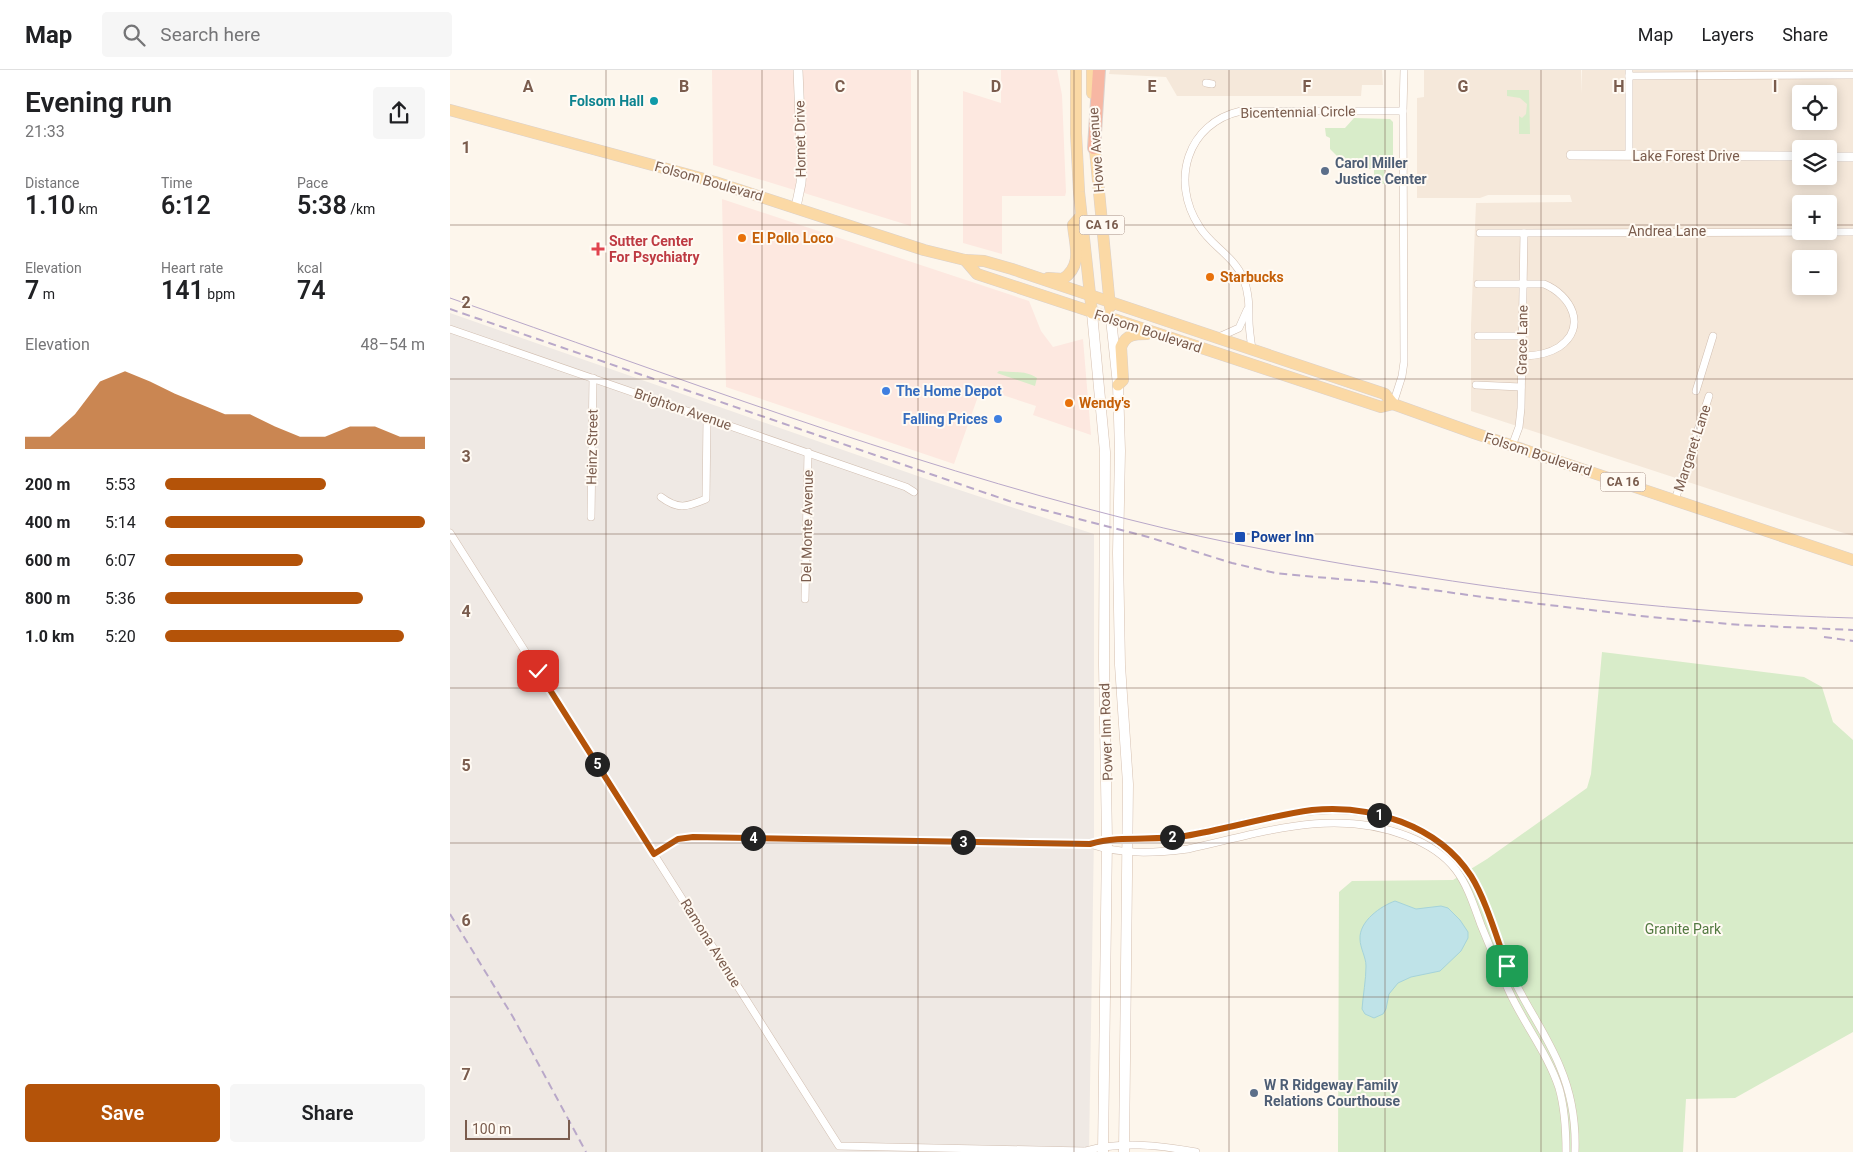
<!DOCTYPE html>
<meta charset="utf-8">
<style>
:root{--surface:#fff;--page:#f6f6f6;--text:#202124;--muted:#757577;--line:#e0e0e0;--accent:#b45309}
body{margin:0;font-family:Roboto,sans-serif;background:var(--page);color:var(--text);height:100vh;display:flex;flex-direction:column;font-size:19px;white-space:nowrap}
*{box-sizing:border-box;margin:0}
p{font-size:16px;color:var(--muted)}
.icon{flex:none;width:28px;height:28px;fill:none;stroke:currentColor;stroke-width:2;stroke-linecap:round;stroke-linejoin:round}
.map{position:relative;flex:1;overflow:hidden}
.panel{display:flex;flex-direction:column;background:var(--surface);width:450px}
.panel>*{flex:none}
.buttons{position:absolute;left:1342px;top:15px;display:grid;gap:10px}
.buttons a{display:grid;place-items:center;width:45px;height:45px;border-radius:5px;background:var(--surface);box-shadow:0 2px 12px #0003;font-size:25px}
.scale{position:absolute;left:15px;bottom:12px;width:105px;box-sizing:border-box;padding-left:5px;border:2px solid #7a5c4d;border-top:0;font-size:14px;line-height:18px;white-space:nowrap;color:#7a5c4d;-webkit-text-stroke:4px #fffaf3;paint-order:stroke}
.pin{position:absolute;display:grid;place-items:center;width:42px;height:42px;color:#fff;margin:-21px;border-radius:10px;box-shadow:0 2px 8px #0006}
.km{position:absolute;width:25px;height:25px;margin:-12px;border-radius:50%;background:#222;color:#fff;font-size:14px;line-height:25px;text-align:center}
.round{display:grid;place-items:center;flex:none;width:52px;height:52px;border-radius:5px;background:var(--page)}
.summary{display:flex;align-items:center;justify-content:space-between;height:85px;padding:0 25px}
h1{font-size:28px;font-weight:600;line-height:38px}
.metrics{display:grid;grid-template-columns:repeat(3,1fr);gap:8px;height:85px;padding:5px 25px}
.metrics div{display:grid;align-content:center}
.metrics b{font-size:25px;font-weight:600}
.metrics small{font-size:14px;font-weight:400}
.metrics p{font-size:14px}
.chart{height:140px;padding:10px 25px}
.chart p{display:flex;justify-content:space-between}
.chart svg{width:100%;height:90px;margin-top:5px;fill:var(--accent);opacity:.7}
.cta{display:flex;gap:10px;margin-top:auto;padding:10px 25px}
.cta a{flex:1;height:58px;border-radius:5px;background:var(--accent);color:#fff;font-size:20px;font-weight:600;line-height:58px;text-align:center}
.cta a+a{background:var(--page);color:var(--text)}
ul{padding:0 25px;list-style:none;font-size:16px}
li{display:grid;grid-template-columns:80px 60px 1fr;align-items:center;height:38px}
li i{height:12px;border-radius:6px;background:var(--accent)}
header{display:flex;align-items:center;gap:30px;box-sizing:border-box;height:70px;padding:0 25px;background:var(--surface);border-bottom:1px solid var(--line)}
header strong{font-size:24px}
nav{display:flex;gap:28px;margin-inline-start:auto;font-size:18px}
.search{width:350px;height:45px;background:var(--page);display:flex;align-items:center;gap:12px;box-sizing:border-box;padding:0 18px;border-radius:5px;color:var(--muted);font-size:19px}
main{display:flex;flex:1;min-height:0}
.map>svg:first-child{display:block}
</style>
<header>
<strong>Map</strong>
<div class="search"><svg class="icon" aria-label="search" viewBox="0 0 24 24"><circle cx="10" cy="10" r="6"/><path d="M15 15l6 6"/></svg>Search here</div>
<nav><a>Map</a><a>Layers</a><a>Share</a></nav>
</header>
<main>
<section class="panel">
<div class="summary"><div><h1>Evening run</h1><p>21:33</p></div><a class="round"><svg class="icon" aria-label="share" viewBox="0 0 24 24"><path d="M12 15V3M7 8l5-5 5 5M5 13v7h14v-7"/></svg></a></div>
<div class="metrics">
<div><p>Distance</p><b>1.10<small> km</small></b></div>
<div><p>Time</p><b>6:12</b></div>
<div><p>Pace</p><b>5:38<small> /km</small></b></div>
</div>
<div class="metrics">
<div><p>Elevation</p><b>7<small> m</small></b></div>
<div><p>Heart rate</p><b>141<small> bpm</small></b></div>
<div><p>kcal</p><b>74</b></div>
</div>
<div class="chart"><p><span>Elevation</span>48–54 m</p>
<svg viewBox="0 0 160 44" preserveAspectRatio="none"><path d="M0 44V38L10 38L20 27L30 11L40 6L50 11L60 17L70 22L80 27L90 27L100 33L110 38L120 38L130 33L140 33L150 38L160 38V44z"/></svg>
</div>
<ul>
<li><b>200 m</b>5:53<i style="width:62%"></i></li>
<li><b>400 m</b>5:14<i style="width:100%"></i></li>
<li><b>600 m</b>6:07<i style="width:53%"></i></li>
<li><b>800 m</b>5:36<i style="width:76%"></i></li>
<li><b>1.0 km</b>5:20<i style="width:92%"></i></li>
</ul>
<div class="cta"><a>Save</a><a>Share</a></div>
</section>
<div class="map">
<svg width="1403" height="1082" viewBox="0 0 1403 1082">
<rect width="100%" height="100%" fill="#fdf6ec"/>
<g fill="#f5e8da" fill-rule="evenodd">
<polygon points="660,0 932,0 933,15 912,15 911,26 727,26 716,7 659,4"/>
<path d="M974 0H1131L1132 24V0H1403V466L1021 341V255L1026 133 1122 132 1120 125H1038L1030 128H967V28L974 27ZM1351 24H1379V51H1351ZM1351 79H1379V106H1351ZM1351 134H1379V161H1351ZM1351 189H1379V216H1351Z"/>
</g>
<g fill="#fde8e0">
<polygon points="262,0 461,0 461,156 263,95"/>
<polygon points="551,0 607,0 612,25 616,122 615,126 552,126 552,184 513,173 513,21 551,33"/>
<polygon points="272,129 579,231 591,261 603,277 633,269 641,365 583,345 586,336 531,318 504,394 276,317"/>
</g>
<polygon fill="#efe9e4" points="0,243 482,411 644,464 644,765 639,1082 0,1082"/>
<g fill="#d8ecc9">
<polygon points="1057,20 1079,20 1080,64 1069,64 1069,46 1072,48 1076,44 1077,34 1070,28 1057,26"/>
<polygon points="904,48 940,49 943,52 943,97 934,101 936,114 924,113 924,99 899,98 880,79 880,68 876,66 875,58 895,58"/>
<path d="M549 301C561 303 576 300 587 308L585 316 547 303Z"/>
<polygon points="1152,582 1354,607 1372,617 1383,652 1403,670 1403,962 1285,1028 1236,1029 1233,1082 888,1082 889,822 902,811 1003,810 1037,789 1137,718 1141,704"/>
</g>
<path fill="#bfe3e8" stroke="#a5d3da" d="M945 831 966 839 991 836 998 838 1010 850 1018 862V868L1011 881 990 901 961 907 948 913 939 924 936 939 933 944 924 948 915 944 912 939C913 925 916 910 916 896 916 887 910 878 910 869 909 851 931 836 945 831Z"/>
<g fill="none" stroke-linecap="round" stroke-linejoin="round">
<defs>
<g id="minor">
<polyline points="1179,6 1403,5"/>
<polyline points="756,13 762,14"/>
<polyline points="1179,85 1179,0"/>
<polyline points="1030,163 1403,162"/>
<path d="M1028 214H1094C1121 225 1138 257 1109 277 1098 284 1085 286 1072 286"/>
<polyline points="0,259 456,417 464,422"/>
<polyline points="1028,266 1072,266"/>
<polyline points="769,267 789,258 797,240"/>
<path d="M802 280C801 270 799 260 799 250 799 235 799 222 793 208 784 186 761 176 749 156 720 111 737 53 791 41H953"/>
<polyline points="1026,315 1071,317"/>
<polyline points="1246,321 1263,266"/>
<polyline points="943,334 952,306 954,292 953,41 954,0"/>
<polyline points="1062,376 1069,357 1071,338 1074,163"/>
<path d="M211 427C228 440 237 437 256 429L257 348"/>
<polyline points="1225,430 1259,326"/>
<polyline points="141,447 143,308"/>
<path d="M0 463 389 1076 635 1081C671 1071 709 1075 746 1082"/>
<polyline points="355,529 358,382"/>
<path d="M640 774C671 785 706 783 738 779 812 763 882 737 957 766 975 773 994 784 1006 800 1018 816 1024 836 1031 855 1040 877 1049 899 1059 921 1074 954 1098 984 1109 1018 1115 1039 1116 1060 1116 1082"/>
<path d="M204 784 228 769 243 767 640 774C672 765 704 772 737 765 814 751 883 722 960 756 979 764 997 777 1011 793 1035 821 1047 875 1064 910 1078 939 1098 967 1110 997 1121 1023 1126 1054 1125 1082"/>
</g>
<g id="tertiary">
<polyline points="1121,85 1351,86"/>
<polyline points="1379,87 1403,87"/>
<polyline points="346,137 351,113 352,97 348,0"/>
</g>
<g id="secondary">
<polyline points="642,243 655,382 654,595 657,769 653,1082"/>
<polyline points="661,249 668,315 670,381 668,483 670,595 678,714 674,1082"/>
</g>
<g id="primary">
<polyline points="626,0 626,63 629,122 642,243"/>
<polyline points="642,0 642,23"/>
<polyline points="0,40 265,112 474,180 515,190 534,191 562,199 935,324 943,334 1024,363 1403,490"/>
<polyline points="644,69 660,237"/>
<polyline points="515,190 527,204 931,337 943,334"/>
<path d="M598 208 613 209C633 195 625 176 623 155L631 146"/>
<path d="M668 315 673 310 671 277C676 264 685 264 697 264"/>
</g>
<polyline id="motorway" points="644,78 649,0"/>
</defs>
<use href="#minor" stroke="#d1beb0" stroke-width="8"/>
<use href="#tertiary" stroke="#d1beb0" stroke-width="10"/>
<use href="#secondary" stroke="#d6c0b0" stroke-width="11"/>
<use href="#primary" stroke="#dad1cd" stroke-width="12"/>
<use href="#motorway" stroke="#dad1cd" stroke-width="14"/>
<use href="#minor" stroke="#fff" stroke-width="7"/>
<use href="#tertiary" stroke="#fff" stroke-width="9"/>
<use href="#secondary" stroke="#fff" stroke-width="10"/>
<use href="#primary" stroke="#fbd9a5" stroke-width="11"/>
<use href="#motorway" stroke="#f7b7a3" stroke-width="12"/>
<path stroke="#b9a8c9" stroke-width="1" d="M0 228C224 306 447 391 677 449 775 474 875 492 976 507 1117 529 1260 544 1403 548"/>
<g stroke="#b9a8c9" stroke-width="2" stroke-dasharray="8 5" stroke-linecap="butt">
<polyline points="0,239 559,431 698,467 782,493 825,503 854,506 925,512 1040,528 1200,547 1291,555 1403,560"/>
<polyline points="1374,567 1403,571"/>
<polyline points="0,844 63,947 136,1082"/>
</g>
</g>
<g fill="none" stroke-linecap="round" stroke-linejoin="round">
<defs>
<path id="route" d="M88 601 204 784 228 769 243 767 640 774C671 765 703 771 735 766 777 759 819 746 862 740 920 734 988 755 1021 806 1036 830 1047 869 1057 896"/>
</defs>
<use href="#route" stroke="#fff" stroke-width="10"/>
<use href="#route" stroke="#b45309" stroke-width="6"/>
</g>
<path fill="none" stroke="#7a5c4d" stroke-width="1" stroke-opacity="0.55" d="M156 0V1082M312 0V1082M468 0V1082M624 0V1082M779 0V1082M935 0V1082M1091 0V1082M1247 0V1082M0 155H1351M1379 155H1403M0 309H1403M0 464H1403M0 618H1403M0 773H1403M0 927H1403"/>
<circle fill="#0f9aa8" stroke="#fffaf3" stroke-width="2" cx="204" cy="31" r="5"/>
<g fill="#5c6f8a" stroke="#fffaf3" stroke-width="2">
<circle cx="875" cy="101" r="5"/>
<circle cx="804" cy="1023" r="5"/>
</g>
<g fill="#e8710a" stroke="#fffaf3" stroke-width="2">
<circle cx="292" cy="168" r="5"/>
<circle cx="760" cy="207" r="5"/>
<circle cx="619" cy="333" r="5"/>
</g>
<path fill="#e0444e" stroke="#fffaf3" stroke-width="2" d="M145.5 171.5h5v5h5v5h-5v5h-5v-5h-5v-5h5z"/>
<g fill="#3f7fe0" stroke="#fffaf3" stroke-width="2">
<circle cx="436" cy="321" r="5"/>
<circle cx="548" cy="349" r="5"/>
</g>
<rect fill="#1a4fb4" stroke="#fffaf3" stroke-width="2" x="784" y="461" width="12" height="12" rx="2.5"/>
<g text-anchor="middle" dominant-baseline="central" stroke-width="4" stroke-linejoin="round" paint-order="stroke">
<g fill="#fffaf3" stroke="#a28b7f" stroke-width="1">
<rect x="629.5" y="145.5" width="45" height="19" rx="4"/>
<rect x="1150.5" y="402.5" width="45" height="19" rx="4"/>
</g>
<g font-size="12" font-weight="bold" fill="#7a5c4d">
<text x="652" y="155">CA 16</text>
<text x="1173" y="412">CA 16</text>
</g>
<g font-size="14" font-weight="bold" fill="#0d838f" stroke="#fffaf3" text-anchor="end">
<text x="194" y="31">Folsom Hall</text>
</g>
<g font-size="14" fill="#7a5c4d" stroke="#fffaf3">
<text transform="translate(848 42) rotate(-1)">Bicentennial Circle</text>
<text transform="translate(350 69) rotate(-91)">Hornet Drive</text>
<text transform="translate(646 80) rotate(-94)">Howe Avenue</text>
<text x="1236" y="86">Lake Forest Drive</text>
<text transform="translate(259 111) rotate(16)">Folsom Boulevard</text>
<text x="1217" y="161">Andrea Lane</text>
<text transform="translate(698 261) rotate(18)">Folsom Boulevard</text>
<text transform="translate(1072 270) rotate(-89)">Grace Lane</text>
<text transform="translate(233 339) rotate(19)">Brighton Avenue</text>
<text transform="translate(142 377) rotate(-89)">Heinz Street</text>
<text transform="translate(1242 378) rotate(-72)">Margaret Lane</text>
<text transform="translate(1088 384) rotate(18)">Folsom Boulevard</text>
<text transform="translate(357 456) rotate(-89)">Del Monte Avenue</text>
<text transform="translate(656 662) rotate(-92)">Power Inn Road</text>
<text transform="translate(261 873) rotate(58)">Ramona Avenue</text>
</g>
<g font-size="14" font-weight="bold" fill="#4e5e75" stroke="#fffaf3" text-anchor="start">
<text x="885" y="93">Carol Miller<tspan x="885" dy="16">Justice Center</tspan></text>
<text x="814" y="1015">W R Ridgeway Family<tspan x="814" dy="16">Relations Courthouse</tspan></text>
</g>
<g font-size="14" font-weight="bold" fill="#c56008" stroke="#fffaf3" text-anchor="start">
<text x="302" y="168">El Pollo Loco</text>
<text x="770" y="207">Starbucks</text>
<text x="629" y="333">Wendy's</text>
</g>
<g font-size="14" font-weight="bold" fill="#be3a42" stroke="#fffaf3" text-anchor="start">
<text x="159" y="171">Sutter Center<tspan x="159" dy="16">For Psychiatry</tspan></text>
</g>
<g font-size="14" font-weight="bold" fill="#366cbe" stroke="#fffaf3" text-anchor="start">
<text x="446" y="321">The Home Depot</text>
<text x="538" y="349" text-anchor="end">Falling Prices</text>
</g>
<g font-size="14" font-weight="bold" fill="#164399" stroke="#fffaf3" text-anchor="start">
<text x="801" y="467">Power Inn</text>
</g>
<g font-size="14" fill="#537a41" stroke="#fffaf3">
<text x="1233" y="859">Granite Park</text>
</g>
</g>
<g font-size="16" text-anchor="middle" font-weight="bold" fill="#7a5c4d" stroke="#fffaf3" stroke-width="4" stroke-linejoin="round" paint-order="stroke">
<text x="78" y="22">A</text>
<text x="234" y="22">B</text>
<text x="390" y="22">C</text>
<text x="546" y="22">D</text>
<text x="702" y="22">E</text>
<text x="857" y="22">F</text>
<text x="1013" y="22">G</text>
<text x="1169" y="22">H</text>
<text x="1325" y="22">I</text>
<text x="16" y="83">1</text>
<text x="16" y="238">2</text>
<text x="16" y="392">3</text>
<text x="16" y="547">4</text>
<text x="16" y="701">5</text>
<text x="16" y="856">6</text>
<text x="16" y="1010">7</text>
</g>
</svg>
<div class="buttons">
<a><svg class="icon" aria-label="locate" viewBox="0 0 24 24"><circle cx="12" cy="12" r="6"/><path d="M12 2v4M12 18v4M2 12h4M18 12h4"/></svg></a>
<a><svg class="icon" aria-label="layers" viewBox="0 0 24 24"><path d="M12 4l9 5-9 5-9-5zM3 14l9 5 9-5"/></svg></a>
<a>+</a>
<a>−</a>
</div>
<div class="scale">100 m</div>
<div class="pin" style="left:1057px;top:896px;background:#1e9e55"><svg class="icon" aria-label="arrive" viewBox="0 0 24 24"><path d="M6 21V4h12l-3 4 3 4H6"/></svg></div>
<div class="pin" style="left:88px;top:601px;background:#d93025"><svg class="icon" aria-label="check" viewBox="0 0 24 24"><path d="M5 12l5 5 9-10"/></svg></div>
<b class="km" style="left:929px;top:745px">1</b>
<b class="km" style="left:722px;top:767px">2</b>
<b class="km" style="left:513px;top:772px">3</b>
<b class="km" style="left:303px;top:768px">4</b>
<b class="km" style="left:147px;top:694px">5</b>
</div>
</main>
